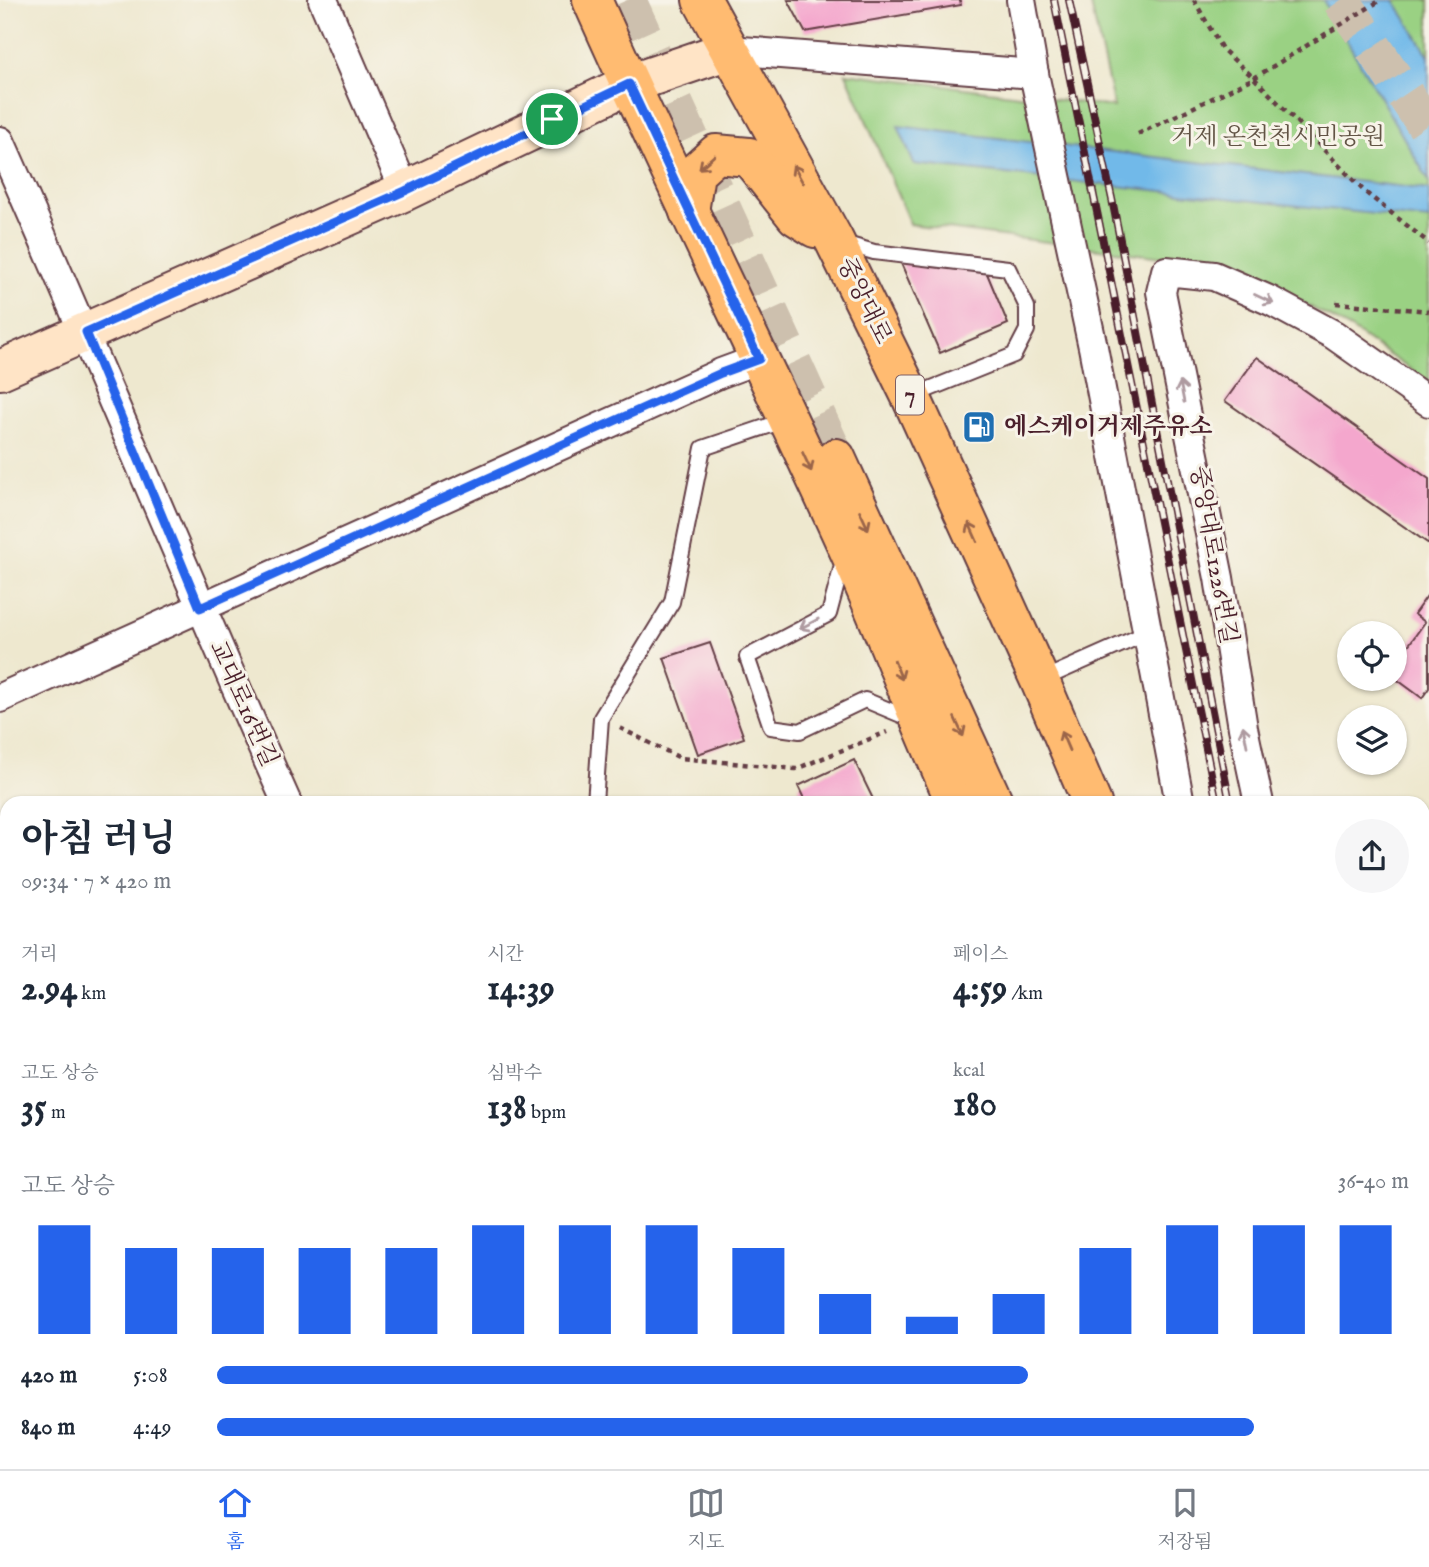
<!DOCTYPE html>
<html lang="ko">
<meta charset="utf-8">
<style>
:root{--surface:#fff;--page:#f6f6f7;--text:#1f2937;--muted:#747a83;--line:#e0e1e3;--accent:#2563eb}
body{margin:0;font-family:"IM FELL English","Noto Serif KR",serif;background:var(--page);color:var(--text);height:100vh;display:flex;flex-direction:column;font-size:26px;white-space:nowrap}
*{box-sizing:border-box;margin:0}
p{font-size:23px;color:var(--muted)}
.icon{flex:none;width:38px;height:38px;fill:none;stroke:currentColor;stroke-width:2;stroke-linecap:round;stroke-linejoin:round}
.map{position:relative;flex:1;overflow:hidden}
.drawer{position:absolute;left:0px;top:796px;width:1430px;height:674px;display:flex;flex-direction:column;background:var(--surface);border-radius:21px 21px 0 0;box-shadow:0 2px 5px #0004}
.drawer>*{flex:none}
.tools{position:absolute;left:1337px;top:621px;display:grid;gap:14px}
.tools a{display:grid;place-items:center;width:70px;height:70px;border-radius:50%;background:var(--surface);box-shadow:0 2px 5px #0004;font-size:35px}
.pin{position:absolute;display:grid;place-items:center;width:60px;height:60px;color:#fff;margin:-30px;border:4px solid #fff;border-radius:50%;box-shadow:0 2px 7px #0007}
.round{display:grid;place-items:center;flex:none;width:74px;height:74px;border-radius:37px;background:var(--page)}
.summary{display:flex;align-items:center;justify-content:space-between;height:119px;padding:0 21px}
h1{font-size:38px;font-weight:700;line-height:52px}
.metrics{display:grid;grid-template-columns:repeat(3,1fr);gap:10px;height:119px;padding:7px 21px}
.metrics div{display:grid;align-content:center}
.metrics b{font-size:35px;font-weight:700}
.metrics small{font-size:19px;font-weight:400}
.metrics p{font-size:19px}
.chart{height:196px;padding:14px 21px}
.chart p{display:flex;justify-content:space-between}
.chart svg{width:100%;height:126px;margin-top:7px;stroke:var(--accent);stroke-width:6}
ul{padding:0 21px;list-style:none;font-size:23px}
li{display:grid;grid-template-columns:112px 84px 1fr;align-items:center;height:52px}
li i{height:18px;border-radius:9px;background:var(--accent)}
.menu{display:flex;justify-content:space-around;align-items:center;height:98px;border-top:2px solid var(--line);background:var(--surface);font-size:19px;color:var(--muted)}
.menu a{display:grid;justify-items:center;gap:4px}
.menu .selected{color:var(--accent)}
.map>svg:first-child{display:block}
</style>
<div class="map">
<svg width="1429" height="1469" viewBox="0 0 1429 1469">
<rect width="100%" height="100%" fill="#f7f3e8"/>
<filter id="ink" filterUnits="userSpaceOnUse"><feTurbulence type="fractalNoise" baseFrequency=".0143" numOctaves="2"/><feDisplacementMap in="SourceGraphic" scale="14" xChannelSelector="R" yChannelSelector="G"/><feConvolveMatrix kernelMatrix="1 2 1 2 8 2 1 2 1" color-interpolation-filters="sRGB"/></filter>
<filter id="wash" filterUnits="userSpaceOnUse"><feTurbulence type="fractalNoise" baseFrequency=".00686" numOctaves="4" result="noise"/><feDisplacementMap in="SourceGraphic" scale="28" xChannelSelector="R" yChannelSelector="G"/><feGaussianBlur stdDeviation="1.57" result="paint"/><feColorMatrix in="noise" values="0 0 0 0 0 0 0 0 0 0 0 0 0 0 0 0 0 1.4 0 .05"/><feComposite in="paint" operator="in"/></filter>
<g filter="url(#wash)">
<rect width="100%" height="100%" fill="#eee8cf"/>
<polygon fill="#9ad183" stroke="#727857" stroke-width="2" points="1090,0 1429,0 1429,382 1351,329 1238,267 910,224 846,73 1114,107"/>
<g fill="#71b9e9" stroke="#5e6c8a" stroke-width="2">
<polygon points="1323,0 1394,0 1429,56 1429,181"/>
<polygon points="898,126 1429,190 1429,220 914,164"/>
</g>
<g id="blocks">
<g fill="#f4a7cd">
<polygon points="788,0 960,0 961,5 805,32"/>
<polygon points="900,261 986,271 1008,324 940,353"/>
<polygon points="1257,357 1429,479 1429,544 1225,401"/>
<polygon points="1429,593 1429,688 1422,698 1395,678 1395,664 1425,622 1414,614"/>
<polygon points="710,643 744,738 698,754 664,658"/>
<polygon points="854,760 875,803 806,803 798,786"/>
<polygon points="1429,977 1429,1034 1423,1035 1423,978"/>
<polygon points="7,1158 7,1212 0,1215 0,1161"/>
<polygon points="1429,1222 1429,1271 1423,1272 1423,1223"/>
</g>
</g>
</g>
<g filter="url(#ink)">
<use href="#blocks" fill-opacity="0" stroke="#633d44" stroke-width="2"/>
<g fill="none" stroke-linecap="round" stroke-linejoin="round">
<g stroke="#cdc0ae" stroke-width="38" stroke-dasharray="38 19" stroke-linecap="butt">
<polyline points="627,0 836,458"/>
<polyline points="1341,0 1429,130"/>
</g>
<defs>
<g id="lane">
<polyline points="843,243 874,252 1008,268 1027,307 1027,330 1014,355 912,396"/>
<polyline points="844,558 829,614 747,657 771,727 800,731 865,700 913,720"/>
<polyline points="1041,680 1147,633"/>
<polyline points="595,803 601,718 672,602 703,448 786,420"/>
<polyline points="1423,1146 1429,1144"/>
<polyline points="1423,1429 1429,1425"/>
<polyline points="1322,1463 1324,1469"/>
</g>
<g id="street">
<polyline points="323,0 405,191"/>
<polyline points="1021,0 1034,74 1093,347 1180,803"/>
<polyline points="729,50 1034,74"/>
<path d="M0 141C98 361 189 584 287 803"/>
<polyline points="0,698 721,373 759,359"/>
<polyline points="1259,803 1243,728 1219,578 1161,292 1166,271 1214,276 1271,301 1334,335 1429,402"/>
<polyline points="0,1341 7,1351"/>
<polyline points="79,1463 82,1469"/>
<polyline points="582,1463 585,1469"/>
<polyline points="916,1463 919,1469"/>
<polyline points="662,1469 670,1463"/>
</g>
<polyline id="secondary" points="0,370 405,191 629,84 729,50"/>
<g id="primary">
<path d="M592 0C673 183 763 362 846 544 885 630 917 718 956 803"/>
<polyline points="702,0 834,240 911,397 1040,681 1092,803"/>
<polyline points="689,212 695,173 716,154 749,157 796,216 815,228"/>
<polyline points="1263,1463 1266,1469"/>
<polyline points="1358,1463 1360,1469"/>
</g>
<polyline id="highway" points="836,458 994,803"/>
</defs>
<use href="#lane" stroke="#633d44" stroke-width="18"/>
<use href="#street" stroke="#633d44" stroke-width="32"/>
<use href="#secondary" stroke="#633d44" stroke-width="42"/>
<use href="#primary" stroke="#633d44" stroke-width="42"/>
<use href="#highway" stroke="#633d44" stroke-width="42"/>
<g stroke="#633d44" stroke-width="4.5" stroke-dasharray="5 5" stroke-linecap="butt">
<polyline points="1194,0 1222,49 1254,78 1365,192 1429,243"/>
<polyline points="1138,134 1254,78"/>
<polyline points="1336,303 1429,311"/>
<polyline points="620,728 680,758 796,769 887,732"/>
</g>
<use href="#lane" stroke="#fff" stroke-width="14"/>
<use href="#street" stroke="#fff" stroke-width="28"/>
<use href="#secondary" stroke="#ffe4c6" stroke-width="38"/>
<use href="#primary" stroke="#ffbb71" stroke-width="38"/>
<use href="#highway" stroke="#ffbb71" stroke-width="38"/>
<defs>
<g id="rail">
<polyline points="1054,0 1217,803"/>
<polyline points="1069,0 1112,199 1230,803"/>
</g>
</defs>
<use href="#rail" stroke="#4a1f2b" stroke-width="8"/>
<use href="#rail" stroke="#f7f3e8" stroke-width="5" stroke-dasharray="16" stroke-linecap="butt"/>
<polyline stroke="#633d44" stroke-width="4.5" stroke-dasharray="5 5" stroke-linecap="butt" points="1254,78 1381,0"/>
</g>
<defs><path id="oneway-shaft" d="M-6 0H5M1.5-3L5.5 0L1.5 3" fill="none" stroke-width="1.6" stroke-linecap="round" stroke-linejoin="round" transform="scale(1.75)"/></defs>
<g stroke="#9b654a">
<use href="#oneway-shaft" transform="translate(707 162) rotate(138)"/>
<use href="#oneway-shaft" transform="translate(798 174) rotate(-119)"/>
<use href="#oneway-shaft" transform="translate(807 462) rotate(65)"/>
<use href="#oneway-shaft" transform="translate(864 520) rotate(65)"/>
<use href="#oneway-shaft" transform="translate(973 532) rotate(-114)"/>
<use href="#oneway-shaft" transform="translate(898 670) rotate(68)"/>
<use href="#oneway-shaft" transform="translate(959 727) rotate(65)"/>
<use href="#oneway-shaft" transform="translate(1065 741) rotate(-113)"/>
</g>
<g stroke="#ae9aa0">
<use href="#oneway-shaft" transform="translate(1264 299) rotate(25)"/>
<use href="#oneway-shaft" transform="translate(1182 392) rotate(-101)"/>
<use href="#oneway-shaft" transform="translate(809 624) rotate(152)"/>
<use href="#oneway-shaft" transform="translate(1245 736) rotate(-101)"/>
</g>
</g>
<g fill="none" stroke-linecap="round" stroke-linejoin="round" filter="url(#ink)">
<defs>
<polygon id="route" points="629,84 759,359 721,373 200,608 86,332 405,191"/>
</defs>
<use href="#route" stroke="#fff" stroke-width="14"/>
<use href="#route" stroke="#2563eb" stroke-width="9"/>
</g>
<defs>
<symbol id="fuel-square" viewBox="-11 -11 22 22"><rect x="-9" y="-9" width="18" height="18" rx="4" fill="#1f6fb2" stroke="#f7f3e8"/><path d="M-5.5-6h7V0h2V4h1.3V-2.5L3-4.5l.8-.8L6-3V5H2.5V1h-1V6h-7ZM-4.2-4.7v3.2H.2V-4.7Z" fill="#fff"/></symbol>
</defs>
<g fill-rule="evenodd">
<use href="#fuel-square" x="960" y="408" width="38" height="38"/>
</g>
<g text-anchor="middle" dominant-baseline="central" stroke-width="6" stroke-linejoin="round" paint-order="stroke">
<rect fill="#f7f3e8" stroke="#7e5f64" stroke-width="2" x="896" y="375.5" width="28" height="39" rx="5"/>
<g font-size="23" font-weight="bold" fill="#4a1f2b">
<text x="910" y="395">7</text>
</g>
<g font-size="24" fill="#625445" stroke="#f7f3e8">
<text x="1278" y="137">거제 온천천시민공원</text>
</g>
<g font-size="24" fill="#4a1f2b" stroke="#f7f3e8">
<text transform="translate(864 301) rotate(64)">중앙대로</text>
<text transform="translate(1213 555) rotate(80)">중앙대로1226번길</text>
<text transform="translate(243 704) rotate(66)">교대로16번길</text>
</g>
<g font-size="24" font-weight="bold" fill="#4a1f2b" stroke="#f7f3e8" text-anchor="start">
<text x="1004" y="427">에스케이거제주유소</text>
</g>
</g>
</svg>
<div class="tools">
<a><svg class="icon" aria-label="locate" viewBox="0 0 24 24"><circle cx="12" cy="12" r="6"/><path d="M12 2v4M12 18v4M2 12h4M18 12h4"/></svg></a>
<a><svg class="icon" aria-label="layers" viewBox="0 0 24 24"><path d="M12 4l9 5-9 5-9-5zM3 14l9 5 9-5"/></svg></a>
</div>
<div class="pin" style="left:552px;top:119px;background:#1e9e55"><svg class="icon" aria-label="arrive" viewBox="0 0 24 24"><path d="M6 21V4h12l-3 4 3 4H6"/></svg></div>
<section class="drawer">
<div class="summary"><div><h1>아침 러닝</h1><p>09:34 · 7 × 420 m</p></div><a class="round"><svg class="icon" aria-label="share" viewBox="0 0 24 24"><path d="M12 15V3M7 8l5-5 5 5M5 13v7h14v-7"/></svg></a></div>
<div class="metrics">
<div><p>거리</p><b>2.94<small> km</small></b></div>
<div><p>시간</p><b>14:39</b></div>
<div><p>페이스</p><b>4:59<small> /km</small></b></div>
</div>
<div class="metrics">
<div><p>고도 상승</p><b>35<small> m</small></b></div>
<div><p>심박수</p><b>138<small> bpm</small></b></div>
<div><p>kcal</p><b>180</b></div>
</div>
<div class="chart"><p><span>고도 상승</span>36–40 m</p>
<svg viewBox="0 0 160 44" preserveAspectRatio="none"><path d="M5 44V6M15 44V14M25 44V14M35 44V14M45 44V14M55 44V6M65 44V6M75 44V6M85 44V14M95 44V30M105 44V38M115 44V30M125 44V14M135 44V6M145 44V6M155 44V6"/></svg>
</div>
<ul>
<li><b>420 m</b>5:08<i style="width:68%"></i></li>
<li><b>840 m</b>4:49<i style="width:87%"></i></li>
</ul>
</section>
</div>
<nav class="menu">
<a class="selected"><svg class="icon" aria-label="home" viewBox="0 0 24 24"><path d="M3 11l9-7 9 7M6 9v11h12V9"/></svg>홈</a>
<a><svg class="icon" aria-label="map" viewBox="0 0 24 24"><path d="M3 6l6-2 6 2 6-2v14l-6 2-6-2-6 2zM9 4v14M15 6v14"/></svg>지도</a>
<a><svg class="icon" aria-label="saved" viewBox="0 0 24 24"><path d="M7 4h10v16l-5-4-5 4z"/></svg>저장됨</a>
</nav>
